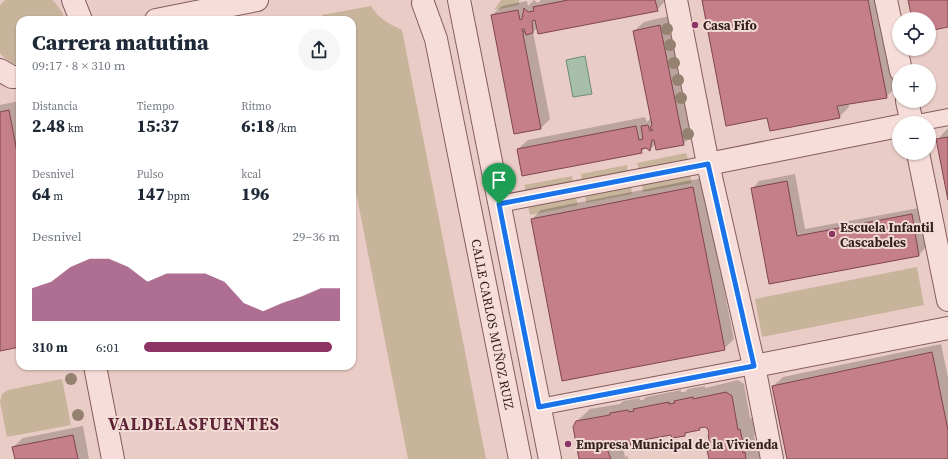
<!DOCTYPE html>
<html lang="es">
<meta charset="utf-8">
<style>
:root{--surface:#fff;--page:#f6f6f7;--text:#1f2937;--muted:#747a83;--accent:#8d3365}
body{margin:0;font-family:"Source Serif 4",serif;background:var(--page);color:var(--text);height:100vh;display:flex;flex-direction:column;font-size:15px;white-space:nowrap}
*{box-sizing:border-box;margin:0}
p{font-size:13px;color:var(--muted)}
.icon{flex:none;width:22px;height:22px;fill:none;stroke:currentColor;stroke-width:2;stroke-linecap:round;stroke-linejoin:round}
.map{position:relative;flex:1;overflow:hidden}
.details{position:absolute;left:16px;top:16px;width:340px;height:354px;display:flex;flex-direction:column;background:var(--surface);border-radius:12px;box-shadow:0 1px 3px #0004}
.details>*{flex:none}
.buttons{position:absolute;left:892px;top:12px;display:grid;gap:8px}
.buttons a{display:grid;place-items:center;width:44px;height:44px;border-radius:50%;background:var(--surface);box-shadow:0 1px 3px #0004;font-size:20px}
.pin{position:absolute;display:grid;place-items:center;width:34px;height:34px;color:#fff;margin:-41px -17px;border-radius:50% 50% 50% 0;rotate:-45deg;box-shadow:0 0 4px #0007}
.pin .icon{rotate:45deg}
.round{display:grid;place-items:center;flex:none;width:42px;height:42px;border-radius:21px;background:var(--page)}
.summary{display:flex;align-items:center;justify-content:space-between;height:68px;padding:0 16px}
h1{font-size:22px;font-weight:800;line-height:30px}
.stats{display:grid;grid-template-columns:repeat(3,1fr);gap:6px;height:68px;padding:4px 16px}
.stats div{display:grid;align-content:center}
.stats b{font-size:17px;font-weight:800}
.stats small{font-size:11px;font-weight:400}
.stats p{font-size:11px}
.chart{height:112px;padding:8px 16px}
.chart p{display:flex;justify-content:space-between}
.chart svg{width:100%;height:72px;margin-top:4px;fill:var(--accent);opacity:.7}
ul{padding:0 16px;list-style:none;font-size:13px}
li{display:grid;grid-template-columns:64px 48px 1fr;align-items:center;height:30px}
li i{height:10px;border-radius:5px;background:var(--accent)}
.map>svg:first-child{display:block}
</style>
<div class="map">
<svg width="948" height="459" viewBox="0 0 948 459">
<rect width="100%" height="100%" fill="#eaccc6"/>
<g fill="#c7b49b">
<path d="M5 0H52C58 5 63 12 65 20H20V66C12 64 5 59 0 53V5Z"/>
<polygon points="501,0 519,0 519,5 494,10"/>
<path d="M371 6C379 19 389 24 402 30L486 459H408L352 171V20H323L322 15Z"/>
<polygon points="686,153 688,160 639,170 637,163"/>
<polygon points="627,165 628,172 582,181 581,174"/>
<polygon points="690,174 692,183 643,192 642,184"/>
<polygon points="572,176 573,183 526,192 524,185"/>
<polygon points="631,186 632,194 586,203 585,195"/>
<polygon points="576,197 578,205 530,215 528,206"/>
<polygon points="917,267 924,305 762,337 755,299"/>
<polygon points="62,379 71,425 7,437 0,402 2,394 8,390"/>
</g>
<polygon fill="#a7beab" stroke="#6f8c75" points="585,56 592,94 573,97 566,60"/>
<g fill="#0003">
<polygon points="534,0 538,3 541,0 666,0 657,10 538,27 533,32 550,119 541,128 492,15 502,6 527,1 528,6"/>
<polygon points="703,0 879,0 896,87 886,97 848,103 849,107 839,117 768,116"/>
<polygon points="669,16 693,135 683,144 656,143 650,150 647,147 641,152 518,149 528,140 645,117 647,122 651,118 634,31 644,22"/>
<polygon points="19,101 20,108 20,345 0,350 0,105"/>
<polygon points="948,128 948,195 937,140"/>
<polygon points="795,174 805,229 919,208 926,247 919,255 769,283 752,189 759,181"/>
<polygon points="702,178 734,339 724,349 532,219 541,210"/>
<polygon points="941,344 948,377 948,459 788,459 773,386 783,377"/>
<polygon points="738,380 744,384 750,418 752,418 755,434 754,436 755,441 756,441 760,459 710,459 708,451 711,448 710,434 709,429 705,426 688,431 685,435 672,434 647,439 643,442 622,443 625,457 628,456 628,459 580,459 577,421 590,409 620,404 623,401 640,398 640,400 643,400 646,397 681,390 681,392 685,392 688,389 705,386 705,388"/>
<polygon points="83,426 89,459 16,459 13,447 23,438"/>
</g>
<g fill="#c57f88" stroke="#81454e">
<polygon points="568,0 655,0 658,11 538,34 535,20 532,21 533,33 526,35 524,29 522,29 522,31 524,32 523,34 541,129 514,134 491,15 518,10 520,20 522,19 524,8 528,12 534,11 533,7"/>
<polygon points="702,0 868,0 887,98 837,106 840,118 770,131 767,118 726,126"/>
<polygon points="908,0 948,0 948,27 929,31 929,19 912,19"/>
<polygon points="660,25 684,145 656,150 654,140 652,140 650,151 646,148 641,149 642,153 522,176 517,149 636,126 639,140 643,139 641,126 648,125 650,131 653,130 650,128 652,125 633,31"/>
<polygon points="9,110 20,168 20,347 0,351 0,112"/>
<polygon points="948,137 948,200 936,139"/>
<polygon points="787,181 797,236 912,214 919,256 769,284 751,188"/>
<polygon points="693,187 725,350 562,381 531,219"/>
<polygon points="932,352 948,430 948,459 787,459 772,386"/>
<polygon points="726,392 732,396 738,430 740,429 744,447 742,448 743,453 745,452 746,459 709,459 707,450 711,450 708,435 709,435 708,429 705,427 699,428 700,430 685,433 685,436 672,438 671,435 643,440 644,443 631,446 630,443 610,445 607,449 611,459 579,459 573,427 576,421 610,415 610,413 628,410 629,412 634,411 633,409 669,402 669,404 675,403 674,401 693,397 693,399"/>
<polygon points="73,435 78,459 15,459 12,447"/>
</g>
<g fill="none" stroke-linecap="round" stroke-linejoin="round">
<defs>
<g id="pedestrian">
<polyline points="917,123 948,117"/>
<polyline points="499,204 708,164"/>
<polyline points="539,407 754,366"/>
</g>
<g id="minor">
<polyline points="73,0 81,20"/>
<polyline points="459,0 550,459"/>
<polyline points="676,0 708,164 754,366 772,459"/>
<polyline points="886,0 901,71"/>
<path id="s1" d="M423 3 436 39 520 459"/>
<polyline points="156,20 257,0"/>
<polyline points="0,70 12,77 20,77"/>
<polyline points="907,101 912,123"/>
<polyline points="918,153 948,300"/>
<polyline points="708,164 899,126"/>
<polyline points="95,366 113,459"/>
<polyline points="754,366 948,328"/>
</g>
</defs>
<use href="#pedestrian" stroke="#845d5e" stroke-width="18"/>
<use href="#minor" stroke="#845d5e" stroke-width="24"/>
<use href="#pedestrian" stroke="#f6ddd9" stroke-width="16"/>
<use href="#minor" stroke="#f6ddd9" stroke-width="22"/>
</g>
<g fill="#95816f">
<circle cx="667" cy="29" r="6"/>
<circle cx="670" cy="45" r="6"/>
<circle cx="674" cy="63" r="6"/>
<circle cx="678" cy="80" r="6"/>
<circle cx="681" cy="98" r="6"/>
<circle cx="688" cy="134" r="6"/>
<circle cx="71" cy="379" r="6"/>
<circle cx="78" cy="415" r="6"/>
</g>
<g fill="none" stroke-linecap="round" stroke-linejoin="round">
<defs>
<polygon id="route" points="708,164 754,366 539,407 499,204"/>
</defs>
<use href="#route" stroke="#fff" stroke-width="8"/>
<use href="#route" stroke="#1a73e8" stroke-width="5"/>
</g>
<g fill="#8d3365" stroke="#f2dad5" stroke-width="1.5">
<circle cx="695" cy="25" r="4"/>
<circle cx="832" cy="234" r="4"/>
<circle cx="568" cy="444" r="4"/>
</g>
<g text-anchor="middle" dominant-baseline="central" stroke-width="4" stroke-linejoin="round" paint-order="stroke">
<g font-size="13" font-weight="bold" fill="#352021" stroke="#f2dad5" text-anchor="start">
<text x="703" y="25">Casa Fifo</text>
<text x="840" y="227">Escuela Infantil<tspan x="840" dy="15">Cascabeles</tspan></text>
<text x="576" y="444">Empresa Municipal de la Vivienda</text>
</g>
<g font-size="13" fill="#352021" stroke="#f2dad5">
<text stroke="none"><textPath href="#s1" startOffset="329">CALLE CARLOS MUÑOZ RUIZ</textPath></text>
</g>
<g font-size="17" font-weight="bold" letter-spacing="1" fill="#5e2337" stroke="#f2dad5">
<text x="194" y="424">VALDELASFUENTES</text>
</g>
</g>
</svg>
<div class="buttons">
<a><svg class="icon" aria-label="locate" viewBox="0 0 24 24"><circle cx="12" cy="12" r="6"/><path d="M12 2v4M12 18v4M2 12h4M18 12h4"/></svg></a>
<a>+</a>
<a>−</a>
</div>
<div class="pin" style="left:499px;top:204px;background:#1e9e55"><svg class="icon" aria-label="arrive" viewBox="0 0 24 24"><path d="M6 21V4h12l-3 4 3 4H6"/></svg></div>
<section class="details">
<div class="summary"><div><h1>Carrera matutina</h1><p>09:17 · 8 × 310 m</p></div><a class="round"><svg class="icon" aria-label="share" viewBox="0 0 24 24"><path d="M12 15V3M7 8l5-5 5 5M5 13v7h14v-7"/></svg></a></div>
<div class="stats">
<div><p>Distancia</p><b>2.48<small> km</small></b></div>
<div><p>Tiempo</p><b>15:37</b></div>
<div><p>Ritmo</p><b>6:18<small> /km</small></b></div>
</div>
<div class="stats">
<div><p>Desnivel</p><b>64<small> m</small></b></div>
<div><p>Pulso</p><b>147<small> bpm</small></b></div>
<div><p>kcal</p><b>196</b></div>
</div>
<div class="chart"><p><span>Desnivel</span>29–36 m</p>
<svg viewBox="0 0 160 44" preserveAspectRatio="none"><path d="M0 44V24L10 20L20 11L30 6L40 6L50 11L60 20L70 15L80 15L90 15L100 20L110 33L120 38L130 33L140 29L150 24L160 24V44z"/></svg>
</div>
<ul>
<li><b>310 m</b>6:01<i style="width:96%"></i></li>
</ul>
</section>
</div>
